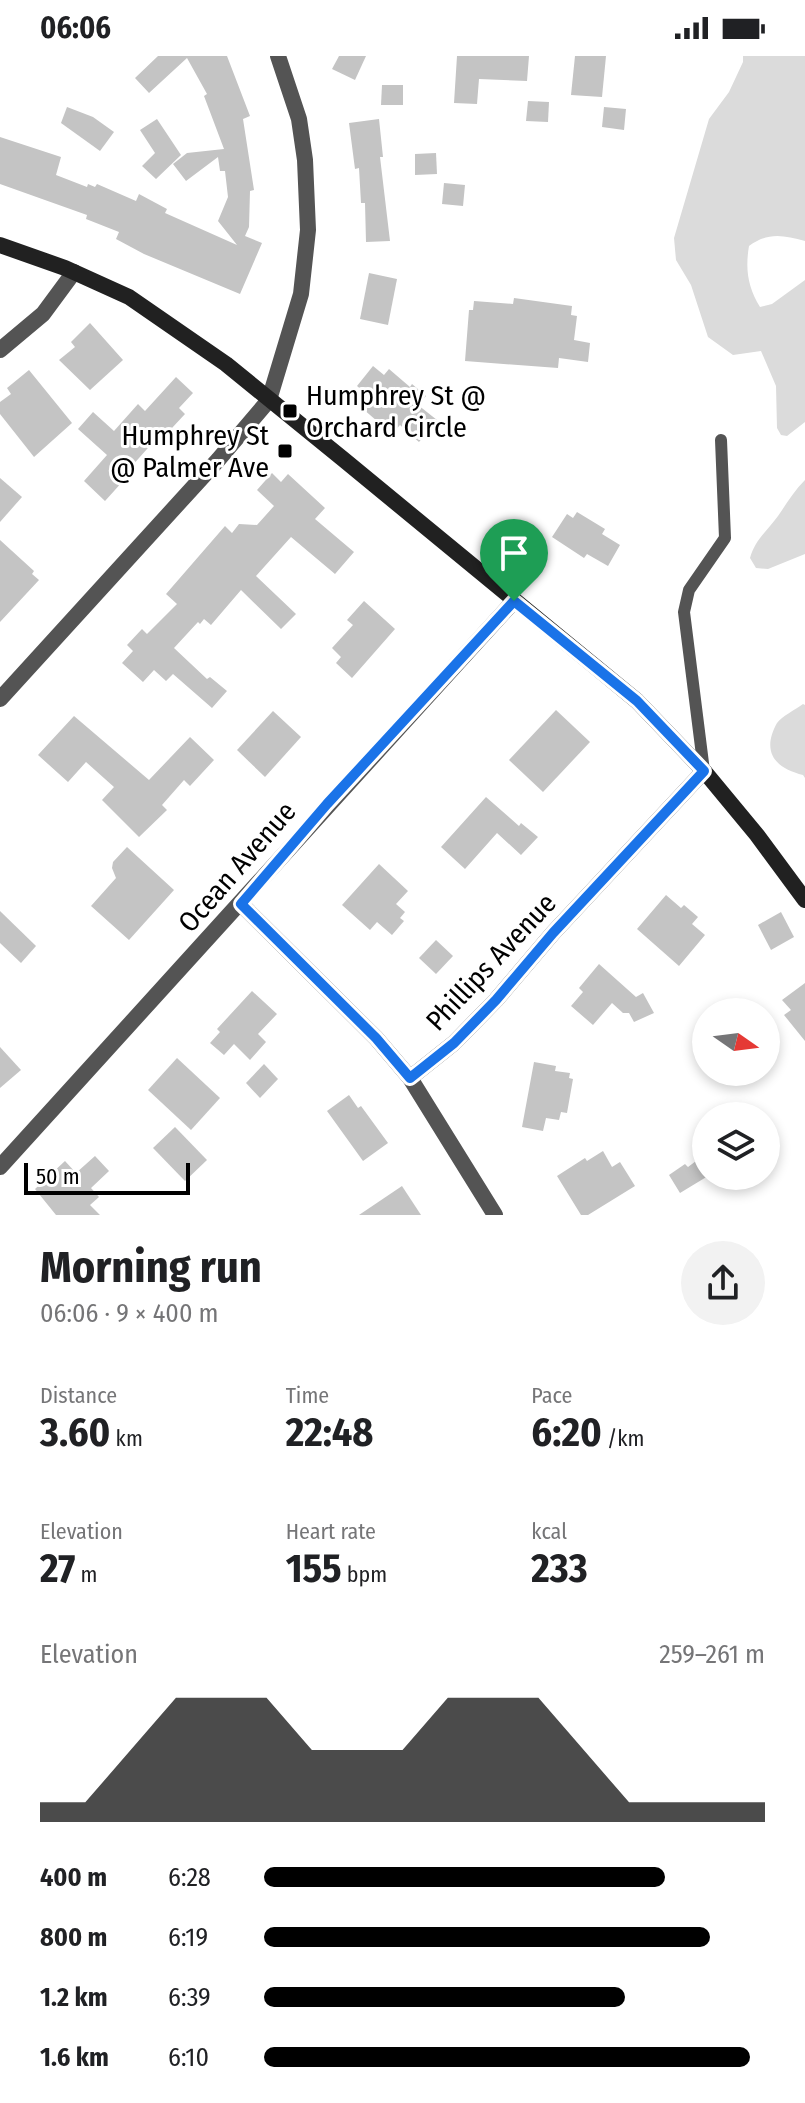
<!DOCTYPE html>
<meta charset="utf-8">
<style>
:root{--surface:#fff;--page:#f2f2f2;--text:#202124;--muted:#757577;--accent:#000}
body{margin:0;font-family:"Fira Sans Condensed",sans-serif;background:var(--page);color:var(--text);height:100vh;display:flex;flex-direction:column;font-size:30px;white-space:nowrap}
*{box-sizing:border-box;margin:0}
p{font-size:26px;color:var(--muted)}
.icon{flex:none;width:44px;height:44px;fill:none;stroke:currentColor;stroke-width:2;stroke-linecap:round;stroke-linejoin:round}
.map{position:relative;height:1159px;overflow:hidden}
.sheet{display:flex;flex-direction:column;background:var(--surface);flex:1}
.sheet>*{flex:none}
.needle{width:52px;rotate:104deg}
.buttons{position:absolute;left:692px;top:942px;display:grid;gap:16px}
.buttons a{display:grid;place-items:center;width:88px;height:88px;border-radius:50%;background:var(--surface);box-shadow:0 4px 12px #0003;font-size:40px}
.scale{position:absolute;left:24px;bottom:20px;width:166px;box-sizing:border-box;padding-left:8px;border:4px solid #000;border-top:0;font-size:22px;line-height:28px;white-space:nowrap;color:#000;-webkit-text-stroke:6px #fff;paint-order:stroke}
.pin{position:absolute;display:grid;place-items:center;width:68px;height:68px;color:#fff;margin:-82px -34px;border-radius:50% 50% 50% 0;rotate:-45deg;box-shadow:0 0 8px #0007}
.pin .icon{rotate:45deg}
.round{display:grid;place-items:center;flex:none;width:84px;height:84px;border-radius:42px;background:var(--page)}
.head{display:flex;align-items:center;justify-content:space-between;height:136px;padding:0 40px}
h1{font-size:44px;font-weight:700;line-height:60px}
.figures{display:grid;grid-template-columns:repeat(3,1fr);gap:12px;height:136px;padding:8px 40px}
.figures div{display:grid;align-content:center}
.figures b{font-size:40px;font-weight:700}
.figures small{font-size:22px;font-weight:400}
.figures p{font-size:22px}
.chart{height:224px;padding:16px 40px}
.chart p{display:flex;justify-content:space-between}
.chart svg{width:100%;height:144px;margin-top:8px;fill:var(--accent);opacity:.7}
ul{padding:0 40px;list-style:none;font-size:26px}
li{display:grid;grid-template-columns:128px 96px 1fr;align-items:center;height:60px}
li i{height:20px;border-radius:10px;background:var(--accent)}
.status{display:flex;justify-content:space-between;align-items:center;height:56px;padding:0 40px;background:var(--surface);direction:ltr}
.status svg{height:22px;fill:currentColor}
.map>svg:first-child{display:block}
</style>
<div class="status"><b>06:06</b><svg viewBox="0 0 49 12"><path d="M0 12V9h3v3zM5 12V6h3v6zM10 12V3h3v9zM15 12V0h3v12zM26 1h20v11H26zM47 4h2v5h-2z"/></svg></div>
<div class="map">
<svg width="805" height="1159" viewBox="0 0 805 1159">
<rect width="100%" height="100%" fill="#fff"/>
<g fill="#dbdbdb">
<path d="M743 0H805V185C783 179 768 176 749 190 745 214 748 231 760 251L772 248 805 224V366L787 380 781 379 777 372 776 330 761 295 733 299 708 281 691 229 676 204 674 182 709 63 729 36 743 6Z"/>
<path d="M805 424V498L768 513 756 512 750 502C755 484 767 475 778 460 787 447 794 435 805 424Z"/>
<path d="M803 648 805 649V722L803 719C775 712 761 696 777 667 782 660 795 654 803 648Z"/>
</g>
<g fill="#c4c4c4">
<polygon points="158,0 227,0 250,60 243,63 254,134 250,135 249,171 245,180 262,187 240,238 144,198 116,183 119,176 86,163 87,159 0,128 0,81 61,101 56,119 87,131 88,128 95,131 97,128 136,145 139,138 167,153 165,157 237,189 218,165 228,141 225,115 220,115 218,101 186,125 173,108 187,97 224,93 204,40 207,38 187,2 149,37 135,22"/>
<polygon points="339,0 366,0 355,24 332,13"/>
<polygon points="457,0 529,0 527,25 479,23 477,48 454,47"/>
<polygon points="575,0 606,0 602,41 571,39"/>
<polygon points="382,29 403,29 403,49 381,49"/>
<polygon points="528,45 549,46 548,66 526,65"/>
<polygon points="67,51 93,61 114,76 100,95 61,67"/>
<polygon points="604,51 626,53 624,74 602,71"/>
<polygon points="157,63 181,99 156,123 142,110 155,97 140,74"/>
<polygon points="379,63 383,101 380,101 390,185 366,186 365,147 361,147 359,112 355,113 349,67"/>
<polygon points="436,97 437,118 415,119 415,98"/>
<polygon points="444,127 465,129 463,150 442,148"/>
<polygon points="369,217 397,223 388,269 360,263"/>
<polygon points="514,242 572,250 571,259 577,260 574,284 590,287 588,306 559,302 558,312 465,305 469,254 473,254 474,245 513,248"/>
<polygon points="90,267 123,304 90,334 59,304 75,291 71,286"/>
<polygon points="373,310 384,319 389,313 410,331 412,328 426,340 418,349 437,364 419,386 400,369 392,378 355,346 363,335 357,330"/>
<polygon points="29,314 72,367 34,401 0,358 0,346 11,338 7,332"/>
<polygon points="176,321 193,337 179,352 185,358 158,387 155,384 131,411 133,414 105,445 84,425 107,399 78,373 93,356 114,375 138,348 145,355"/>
<polygon points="272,417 281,426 288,418 325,452 315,463 354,496 335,518 291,481 256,520 296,558 281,573 241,534 211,569 204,563 200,568 198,566 174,592 207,623 210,621 227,635 212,652 173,618 166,625 154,614 143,626 122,607 133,595 127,589 142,573 147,578 177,548 166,538 225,470 232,477 239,468 257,469 274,450 257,434"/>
<polygon points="0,422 22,441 0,466"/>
<polygon points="577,456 605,473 602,478 620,489 608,510 587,498 584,502 552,481 567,458 573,462"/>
<polygon points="0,484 34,515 32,518 39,524 0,566"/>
<polygon points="364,545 395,573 352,622 336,607 341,601 332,592 353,569 347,564"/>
<polygon points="556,654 590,686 543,736 509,704"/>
<polygon points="273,655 301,681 265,721 237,694"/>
<polygon points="74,660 149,724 190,681 214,704 190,730 184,724 162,749 167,754 139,781 102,744 114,731 86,706 68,726 38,699"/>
<polygon points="486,741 519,770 521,767 538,781 521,799 497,777 465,813 441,791"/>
<polygon points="127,791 174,834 129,884 91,850 116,822 112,812 113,806"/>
<polygon points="379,808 408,835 396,848 405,856 400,862 404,865 392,879 377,866 370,874 342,849"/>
<polygon points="666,839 681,852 684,849 698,861 692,868 705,879 679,910 637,873"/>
<polygon points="0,855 36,890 21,907 0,887"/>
<polygon points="781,856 794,881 771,894 758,869"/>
<polygon points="436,884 453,900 436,918 419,902"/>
<polygon points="599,908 636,941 643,937 654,957 634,966 629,957 623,957 612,947 593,969 571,950 583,936 579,932"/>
<polygon points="805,927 805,985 784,959 791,954 782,944"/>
<polygon points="252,935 277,958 258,978 266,986 250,1004 234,988 224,999 210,987 220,976 217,973"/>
<polygon points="0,991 21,1014 0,1032"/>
<polygon points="177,1002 220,1042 191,1074 148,1034"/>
<polygon points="534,1006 556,1010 555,1015 570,1017 569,1022 573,1023 567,1057 561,1056 559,1064 546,1062 543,1075 522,1071"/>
<polygon points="264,1008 278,1023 260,1042 246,1027"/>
<polygon points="349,1039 358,1052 361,1050 388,1087 363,1105 327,1055"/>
<polygon points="175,1071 207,1104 185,1125 153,1092"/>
<polygon points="603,1095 612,1111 620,1106 635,1130 588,1159 581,1159 557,1120 585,1102 587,1105"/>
<polygon points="95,1100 109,1115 91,1132 99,1141 90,1149 100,1159 56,1159 35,1133 65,1105 76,1117"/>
<polygon points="700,1102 706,1111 708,1120 680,1137 669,1119 685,1108 688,1111"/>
<polygon points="402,1130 421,1159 359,1159"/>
</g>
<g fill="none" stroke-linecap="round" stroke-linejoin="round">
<polyline stroke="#545454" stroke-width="12" points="704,715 684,556 689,534 725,482 721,384"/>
<g stroke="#545454" stroke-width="16">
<polyline points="0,294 43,258 74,216"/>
<polyline points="0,643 218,404 269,344 301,238 308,174 305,104 299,63 278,0"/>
<polyline points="241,848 376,982 410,1022 495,1159"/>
<polyline points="410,1022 454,987 496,944 553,877 704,715"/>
<path d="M0 1111C172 923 342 733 514 545"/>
</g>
<polyline stroke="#212121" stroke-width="16" points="0,189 65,212 129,241 226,308 343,403 637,645 704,715 757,779 805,844"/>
</g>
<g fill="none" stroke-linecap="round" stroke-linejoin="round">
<defs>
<polygon id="route" points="514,545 637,645 704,715 553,877 496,944 454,987 410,1022 376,982 241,848 327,748"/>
</defs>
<use href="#route" stroke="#fff" stroke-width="16"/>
<use href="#route" stroke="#1a73e8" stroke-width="10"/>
</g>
<g fill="#000" stroke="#fff" stroke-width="3">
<rect x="282" y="347" width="16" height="16" rx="4"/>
<rect x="277" y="387" width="16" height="16" rx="4"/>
</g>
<g text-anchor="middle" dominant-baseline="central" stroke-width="6" stroke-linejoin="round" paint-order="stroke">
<g font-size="28" fill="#000" stroke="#fff" text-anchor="start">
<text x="306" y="339">Humphrey St @<tspan x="306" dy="32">Orchard Circle</tspan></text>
<text x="269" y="379" text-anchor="end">Humphrey St<tspan x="269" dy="32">@ Palmer Ave</tspan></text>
</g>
<g font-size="28" fill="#000" stroke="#fff">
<text transform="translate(237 811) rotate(-49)">Ocean Avenue</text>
<text transform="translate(491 906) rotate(-47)">Phillips Avenue</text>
</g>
</g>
</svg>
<div class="buttons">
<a><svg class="needle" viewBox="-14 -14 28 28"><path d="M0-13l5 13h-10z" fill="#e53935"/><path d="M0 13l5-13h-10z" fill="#757577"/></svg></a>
<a><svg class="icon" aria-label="layers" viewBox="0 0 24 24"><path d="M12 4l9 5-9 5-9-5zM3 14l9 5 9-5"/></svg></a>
</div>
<div class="scale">50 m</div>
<div class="pin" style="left:514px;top:545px;background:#1e9e55"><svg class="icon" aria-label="arrive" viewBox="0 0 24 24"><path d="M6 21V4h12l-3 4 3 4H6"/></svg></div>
</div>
<section class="sheet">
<div class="head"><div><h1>Morning run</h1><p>06:06 · 9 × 400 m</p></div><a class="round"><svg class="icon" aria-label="share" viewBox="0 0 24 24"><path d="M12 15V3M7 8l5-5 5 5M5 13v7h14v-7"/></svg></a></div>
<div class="figures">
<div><p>Distance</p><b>3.60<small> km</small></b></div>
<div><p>Time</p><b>22:48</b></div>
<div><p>Pace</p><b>6:20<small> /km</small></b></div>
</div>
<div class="figures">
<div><p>Elevation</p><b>27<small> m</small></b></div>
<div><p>Heart rate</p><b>155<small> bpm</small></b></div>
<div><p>kcal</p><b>233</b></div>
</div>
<div class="chart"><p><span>Elevation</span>259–261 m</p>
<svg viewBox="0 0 160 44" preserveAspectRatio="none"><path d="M0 44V38L10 38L20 22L30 6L40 6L50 6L60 22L70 22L80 22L90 6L100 6L110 6L120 22L130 38L140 38L150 38L160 38V44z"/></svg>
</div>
<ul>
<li><b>400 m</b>6:28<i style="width:80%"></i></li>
<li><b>800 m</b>6:19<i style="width:89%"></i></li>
<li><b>1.2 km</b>6:39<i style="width:72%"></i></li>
<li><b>1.6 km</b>6:10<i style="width:97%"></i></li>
</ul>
</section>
